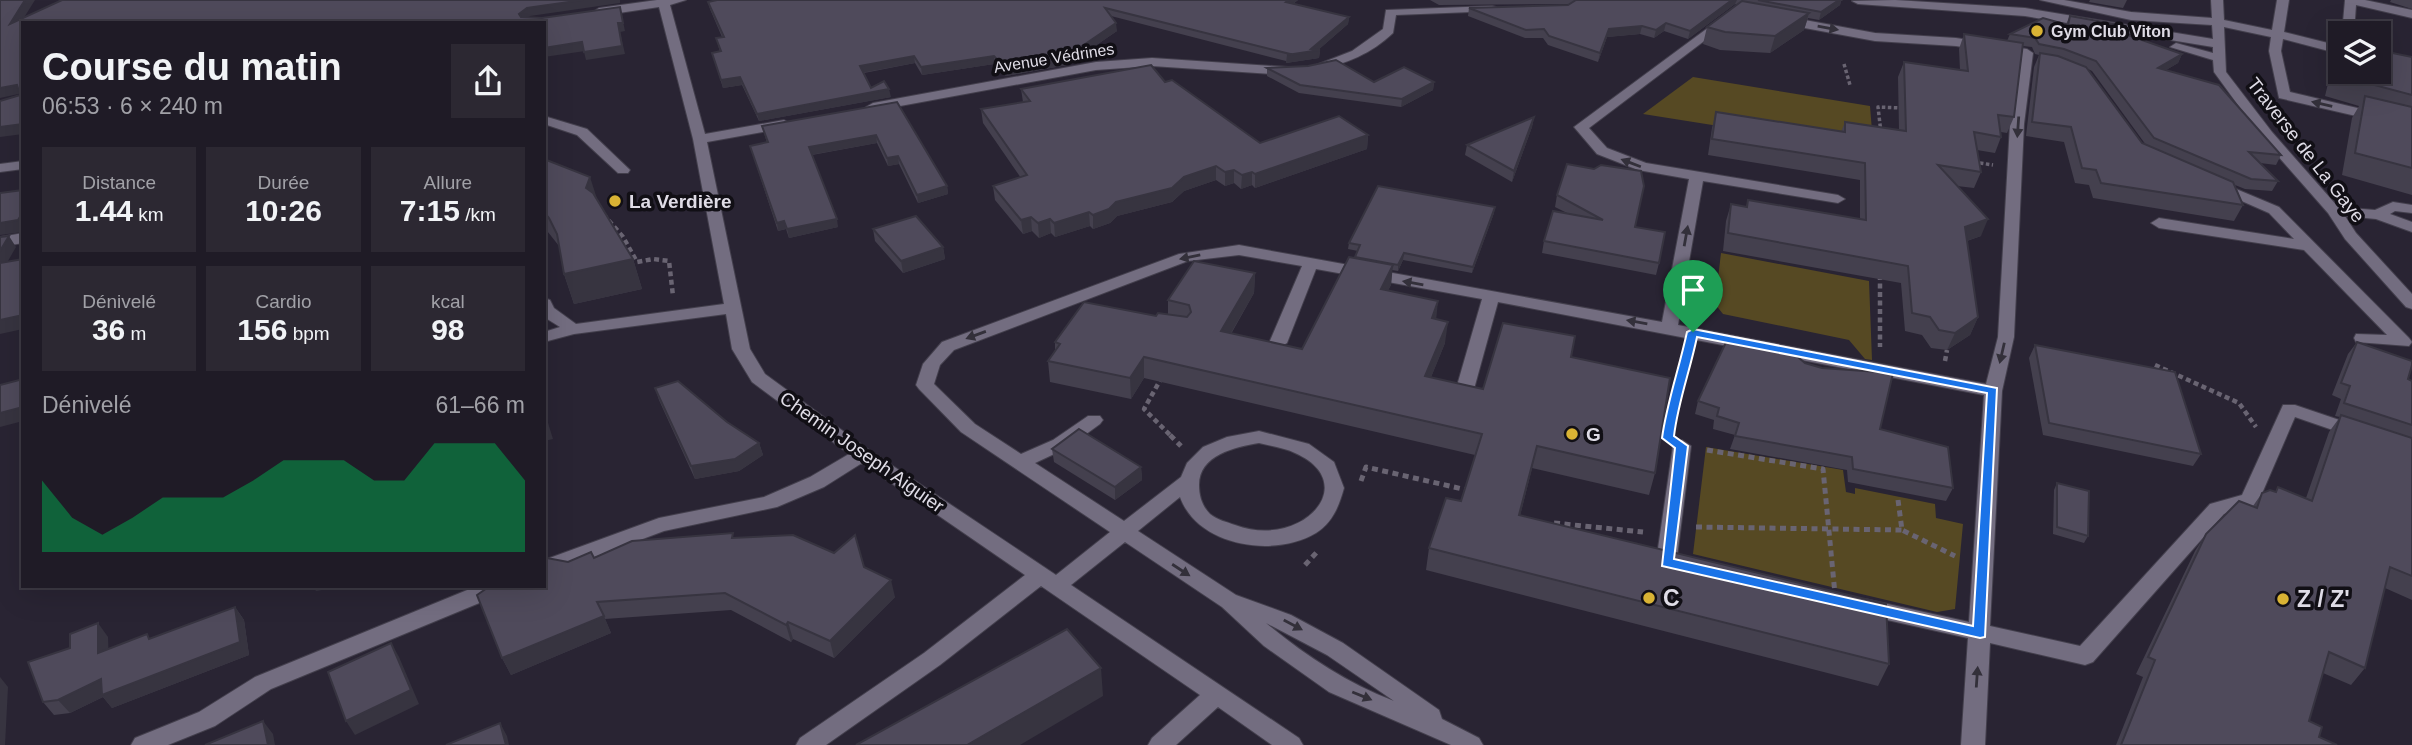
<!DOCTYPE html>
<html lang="fr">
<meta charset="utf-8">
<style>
:root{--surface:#1f1b26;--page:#2c2832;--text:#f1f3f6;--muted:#a1a1a7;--line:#3c3943;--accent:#0b8043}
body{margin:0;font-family:Helvetica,sans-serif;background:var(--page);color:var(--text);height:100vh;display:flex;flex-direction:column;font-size:26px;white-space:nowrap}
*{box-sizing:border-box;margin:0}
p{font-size:23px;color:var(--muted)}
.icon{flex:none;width:38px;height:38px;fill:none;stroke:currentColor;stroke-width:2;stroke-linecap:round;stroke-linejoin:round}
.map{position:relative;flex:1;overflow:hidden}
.drawer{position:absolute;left:21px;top:21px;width:525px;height:567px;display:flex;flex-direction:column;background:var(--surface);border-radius:0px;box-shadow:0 7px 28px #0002,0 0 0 2px var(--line)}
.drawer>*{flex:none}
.controls{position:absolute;left:2328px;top:21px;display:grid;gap:14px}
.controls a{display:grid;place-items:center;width:63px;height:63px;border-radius:0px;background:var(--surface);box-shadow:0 7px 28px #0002,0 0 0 2px var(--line);font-size:35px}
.pin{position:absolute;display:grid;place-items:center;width:60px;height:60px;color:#fff;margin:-72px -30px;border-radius:50% 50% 50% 0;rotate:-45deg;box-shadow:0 0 7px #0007}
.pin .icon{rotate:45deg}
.round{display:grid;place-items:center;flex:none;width:74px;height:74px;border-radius:0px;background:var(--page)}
.overview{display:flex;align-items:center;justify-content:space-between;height:119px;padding:0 21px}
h1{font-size:38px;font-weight:600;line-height:52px}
.stats{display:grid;grid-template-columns:repeat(3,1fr);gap:10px;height:119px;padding:7px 21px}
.stats div{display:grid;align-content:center;border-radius:0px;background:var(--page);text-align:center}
.stats b{font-size:30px;font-weight:600}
.stats small{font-size:19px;font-weight:400}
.stats p{font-size:19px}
.chart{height:196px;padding:14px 21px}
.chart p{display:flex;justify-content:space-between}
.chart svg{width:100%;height:126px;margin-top:7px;fill:var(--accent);opacity:.7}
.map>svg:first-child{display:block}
</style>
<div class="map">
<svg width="2412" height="745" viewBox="0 0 2412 745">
<rect width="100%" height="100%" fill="#292433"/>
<g fill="#564923">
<polygon points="1693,77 1870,106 1873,143 1839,145 1643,114"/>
<polygon points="1721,253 1869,281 1872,360 1865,359 1849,340 1723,314 1715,304"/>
<polygon points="1706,447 1843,470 1846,492 1855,494 1855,488 1935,504 1936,518 1963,524 1955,609 1937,612 1693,554"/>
</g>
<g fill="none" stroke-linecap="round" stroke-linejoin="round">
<defs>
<g id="minor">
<path d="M657 0H686L670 5 705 134 784 120 791 124 784 128 707 142 750 349 765 374 869 450 1056 575 1110 532 961 432 919 389 916 385 923 364 942 342 1179 254 1239 245 1662 322 1689 179 1638 170 1597 154 1574 127 1724 16 1730 20 1728 23 1589 128 1607 148 1646 163 1838 195 1845 199 1838 203 1703 181 1678 325 1986 384 1998 337 2010 124 2020 56 1956 46 1875 41 1783 24 1777 20 1783 16 1875 33 1956 38 2027 49 2033 53 2024 124 2014 337 2002 391 1990 626 2080 646 2210 504 2242 495 2283 405H2295L2363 428 2365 432 2356 438 2295 417 2257 505 2224 514 2093 662 2085 665 1990 643 1985 745H1961L1968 638 1865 615 1857 613 1854 607 1857 601 1865 599 1969 622 1984 395 1498 302 1474 389 1465 395 1456 389 1482 299 1316 269 1287 343 1278 348 1269 343 1302 266 1239 255 1188 261 954 350 940 365 934 384 975 424 1021 454 1053 440 1088 416H1100L1103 420 1100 424 1067 448 1035 463 1124 521 1181 477 1187 463 1203 447 1227 437 1259 431 1309 444 1334 462 1344 488C1339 506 1333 522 1316 533 1275 558 1198 547 1180 497L1138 531 1236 595 1291 615 1343 643 1439 710 1442 719 1479 738 1483 745H1451L1329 692 1264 646 1222 607 1125 542 1071 585 1299 738 1303 745H1272L1218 707 1176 745H1148L1152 738 1200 695 1041 586 940 665 826 745H796L800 738 924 653 1025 575 862 463 824 487 777 507 664 531 544 576V560L659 518 764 497 810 477 849 454 752 382 732 349 726 314 574 334 544 342V332L560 327 544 317V298L550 300 554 308 576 324 724 304 693 139 659 7 599 16 593 12 599 8ZM1259 443C1271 446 1285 448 1295 453 1363 483 1302 550 1235 525 1227 522 1217 520 1210 514 1202 506 1199 496 1199 485 1199 455 1235 447 1259 443ZM1266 623 1327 655 1394 701C1346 683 1305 655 1266 623Z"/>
<polygon points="1895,0 2025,8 2213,39 2212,25 2131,20 2040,0 2064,0 2131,12 2212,18 2211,0 2223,0 2224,20 2272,30 2277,0 2289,0 2284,32 2340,46 2340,54 2283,39 2281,51 2290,92 2412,121 2412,129 2279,98 2269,51 2271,37 2224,27 2226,72 2272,132 2338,207 2375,210 2393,202 2412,205 2412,213 2395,211 2390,214 2412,222 2412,232 2376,219 2345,216 2356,233 2412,294 2412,309 2406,307 2345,239 2328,213 2262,138 2214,72 2213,60 2170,47 2176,43 2213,53 2213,47 2025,16 1858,4 1852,1"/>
<polygon points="2345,0 2365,0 2412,10 2412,18 2356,5 2354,33 2342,33"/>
<path d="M1492 6 1496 7V11L1396 15 1393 33C1371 54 1347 63 1317 71L1311 67 1352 51 1383 29 1386 10Z"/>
<polygon points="1152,58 1289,67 1295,71 1289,75 1152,66 1096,70 873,111 866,107 873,103 1096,62"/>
<polygon points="544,116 587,129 630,170 628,173 618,173 577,135 544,124"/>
<polygon points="23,161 23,169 0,172 0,164"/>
<polygon points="2217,181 2279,207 2409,338 2412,342 2409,346 2356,342 2354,338 2356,334 2387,335 2304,250 2159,228 2151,223 2159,218 2294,239 2269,213 2212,188 2210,185"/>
<polygon points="23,233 23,243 0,247 0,237"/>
<polygon points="1682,440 1691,446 1677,557 1685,560 1688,565 1685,570 1678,573 1659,567 1656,562 1673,446"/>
<polygon points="477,586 509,586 506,592 271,689 215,726 168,745 131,745 135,738 199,712 255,677"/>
</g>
</defs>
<use href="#minor" stroke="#433f4c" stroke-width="2"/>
<g stroke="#696472" stroke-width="3.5" stroke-dasharray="3.5 2.5" stroke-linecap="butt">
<polyline points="1844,64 1850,85"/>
<polyline points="1881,133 1878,107 1902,108"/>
<polyline points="1974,162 1993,165"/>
</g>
<g stroke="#696472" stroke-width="4.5" stroke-dasharray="5 3.5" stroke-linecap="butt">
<polyline points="603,214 623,237 637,262 653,259 669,261 673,296"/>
<polyline points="1880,275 1880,347"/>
<polyline points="1945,361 1947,350"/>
<polyline points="2155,365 2239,403 2256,427"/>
<polyline points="1162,377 1144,409 1172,437"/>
<polyline points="1669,429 1688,354"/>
</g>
<g stroke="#696472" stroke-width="5" stroke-dasharray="6 4.5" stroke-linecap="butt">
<polyline points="1170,435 1181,446"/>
<polyline points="1707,450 1823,469 1835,594"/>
<polyline points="1361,481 1366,467 1467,490"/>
<polyline points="1898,500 1902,530 1955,556"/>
<polyline points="1554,523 1643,532"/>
<polyline points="1696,527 1902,530"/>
<polyline points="1305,565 1317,552"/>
</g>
<use href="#minor" fill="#736d80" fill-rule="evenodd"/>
</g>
<g fill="#44404e" fill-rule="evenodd">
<polygon points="716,0 1298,0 1293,4 1349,17 1348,24 1318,50 1320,50 1319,58 1286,63 1286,61 1111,16 1117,31 1067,65 1006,76 994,64 922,75 915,63 864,73 871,88 891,97 759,121 742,85 723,88 712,53 720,52 716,38 722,37 710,9 708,2"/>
<polygon points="1430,0 1843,0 1841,1 1840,5 1819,20 1808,18 1804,30 1770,53 1720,50 1703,44 1707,27 1737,5 1735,4 1688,39 1664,31 1654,38 1640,34 1607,37 1598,62 1548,45 1543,38 1525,38 1468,16 1469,8 1568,5 1570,4 1439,5"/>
<polygon points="2090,0 2127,0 2123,8 2089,2"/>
<polygon points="2391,0 2412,0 2412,9 2390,2"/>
<path d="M2070 16 2182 54 2178 63 2166 70 2281 155 2276 165 2260 163 2278 181 2272 191 2245 189 2235 185 2243 205 2234 221 2093 198 2089 185 2075 183 2064 142 2026 136 2034 67 2039 55 2035 54 2032 47 2023 46 2014 117 2007 133 2001 132V137L1995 153 1977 150 1981 172 1974 188 1957 186 1981 236 1967 241 1978 317 1970 335 1947 350 1931 348 1922 335 1905 331 1901 283 1723 251 1726 221 1731 204 1746 207 1748 200 1860 219V180L1708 155 1712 128 1716 112 1841 132 1845 122 1899 130 1898 77 1904 62 1960 70 1959 49 1964 34 2007 41 2010 34 2066 24ZM2086 68 2092 71 2146 145 2142 143Z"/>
<polygon points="2340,51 2340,72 2412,57 2412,195 2342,175 2352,118 2359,106 2325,96 2333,63"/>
<polygon points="1267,68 1374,82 1434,82 1433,90 1401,107 1299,93 1267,76"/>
<polygon points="1165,82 1260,143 1368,135 1367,149 1255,188 1252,185 1241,189 1234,183 1225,186 1216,180 1184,191 1172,202 1117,216 1110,223 1093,229 1090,226 1055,237 1051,233 1039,238 1032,231 1023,234 995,200 993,186 1021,178 983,123 981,109 1023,102 1021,89"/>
<polygon points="897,102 947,186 948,194 918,203 899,164 888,166 877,143 812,155 838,227 789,238 786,229 778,231 750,146 767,143 762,126"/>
<polygon points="1534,117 1532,127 1512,182 1465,155 1467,145"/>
<polygon points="544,159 598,202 633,259 642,289 574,304 564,274 559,246 544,227"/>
<polygon points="1557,195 1635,227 1659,263 1656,275 1542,253 1544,241 1569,214 1555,207"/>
<polygon points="1494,213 1472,273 1403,260 1398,271 1392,270 1391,285 1388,290 1436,319 1445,343 1431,377 1483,389 1571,357 1655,473 1649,495 1532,468 1520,515 1889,664 1878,686 1426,570 1429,548 1461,501 1475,455 1144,378 1131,399 1050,382 1048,361 1055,350 1055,342 1156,316 1168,315 1168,300 1255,273 1254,293 1231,334 1302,349 1358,251 1348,249 1349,243"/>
<polygon points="873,229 943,247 945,259 903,273 875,241"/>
<polygon points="2357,342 2408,379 2412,381 2412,600 2385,588 2365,668 2351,685 2323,673 2309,721 2319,737 2337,745 2116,745 2143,677 2136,674 2195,551 2206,534 2253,506 2262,493 2275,492 2306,498 2329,432 2340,417 2335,416 2341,399 2332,395 2348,354"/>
<polygon points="2035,345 2201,454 2193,466 2043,435 2029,358"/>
<polygon points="655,388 727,422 759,443 763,455 739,471 695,479 659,400"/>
<polygon points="1698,401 1880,429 1953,488 1946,501 1848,482 1847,470 1730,449 1735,435 1713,429 1714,420 1695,414"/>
<polygon points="1052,449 1141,467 1142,480 1115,500 1054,462"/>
<polygon points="2057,483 2088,536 2084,543 2053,534 2054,490"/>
<polygon points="735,538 864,567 895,597 834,658 793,639 791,642 731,610 605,619 611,633 511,675 502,658 568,562"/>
<polygon points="235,607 244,620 249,655 112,708 103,697 70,713 54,715 43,702 70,648 108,637 108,649 150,639"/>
</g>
<g fill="#373440">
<polygon points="25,0 35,0 15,32 10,24"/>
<polygon points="583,0 620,0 620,3 530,16 521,23 519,14 527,8"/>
<polygon points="1289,0 1298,0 1286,9 1286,2"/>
<polygon points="1732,0 1737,0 1735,4 1688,39 1690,31"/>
<polygon points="1839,0 1843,0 1841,1 1840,5 1819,20 1821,12"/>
<polygon points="620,7 625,31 620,32 625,54 586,60 584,52"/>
<polygon points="1809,13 1804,30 1770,53 1775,36"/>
<polygon points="1349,17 1348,24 1317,51 1320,50 1319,58 1286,63 1287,55 1311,49"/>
<polygon points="1116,23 1117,31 1067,65 1006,76 1005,68"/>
<polygon points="1666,23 1664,31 1654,38 1656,30"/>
<polygon points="1642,26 1640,34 1607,37 1598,62 1600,53 1609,29"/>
<polygon points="582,42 585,51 544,57 544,48"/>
<polygon points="2182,54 2178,63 2154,77 2158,68"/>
<polygon points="914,56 915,63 861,73 860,66"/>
<polygon points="994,56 994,64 922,75 921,67"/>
<polygon points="740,77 742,85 723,88 721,80"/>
<polygon points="1434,82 1433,90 1401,107 1402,99"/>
<polygon points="17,85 23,93 0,98 0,88"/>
<polygon points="889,89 891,97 759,121 757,114"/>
<polygon points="1534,117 1532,127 1512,182 1514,171"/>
<polygon points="23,124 23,134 0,137 0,127"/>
<polygon points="876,135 877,143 810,155 809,147"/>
<polygon points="1368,135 1367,149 1255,188 1255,174"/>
<polygon points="898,156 899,164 888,166 887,158"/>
<polygon points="1216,166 1216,180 1184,191 1172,202 1117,216 1110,223 1093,229 1093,215 1116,202"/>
<polygon points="1234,170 1234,183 1225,186 1225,172"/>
<polygon points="1252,172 1252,185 1241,189 1242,175"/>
<polygon points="590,177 599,205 586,188"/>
<polygon points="947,186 948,194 918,203 917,195"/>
<polygon points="1495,207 1494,213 1472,273 1473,267"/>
<polygon points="23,212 23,232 0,235 0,223"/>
<polygon points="1089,212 1090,226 1055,237 1054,223"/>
<polygon points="1031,217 1032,231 1023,234 1021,220"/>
<polygon points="837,219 838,227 789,238 787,229"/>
<polygon points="1050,219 1051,233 1039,238 1038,223"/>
<polygon points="1988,219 1981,236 1957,244 1965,227"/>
<polygon points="784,221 786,229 778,231 777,223"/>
<polygon points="9,236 16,247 0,275 0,251"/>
<polygon points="943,247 945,259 903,273 901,261"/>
<polygon points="1404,253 1403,260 1398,271 1398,265"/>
<polygon points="633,259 642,289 574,304 564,274"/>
<polygon points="1393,265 1391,285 1379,309 1381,289"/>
<polygon points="1255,273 1254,293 1220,352 1221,331"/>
<polygon points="1438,301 1436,321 1432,318"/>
<polygon points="23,315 23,329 0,334 0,320"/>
<polygon points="1978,317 1970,335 1947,350 1955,333"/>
<polygon points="1448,322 1445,343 1423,397 1425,376"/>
<polygon points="1144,357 1144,378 1131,399 1130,378"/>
<polygon points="23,407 23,421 0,427 0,413"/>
<polygon points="544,410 553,439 544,441"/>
<polygon points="759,443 763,455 739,471 695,479 691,466"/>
<polygon points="1537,446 1532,468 1515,537 1519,515"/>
<polygon points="1141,467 1142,480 1115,500 1115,487"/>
<polygon points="891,580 895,597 834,658 830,641"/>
<polygon points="313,586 346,586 316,591"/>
<polygon points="235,607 244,620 249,655 112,708 103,697 70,713 58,700"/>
<polygon points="604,616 611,633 511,675 502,658"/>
<polygon points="788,622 793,639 791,642 786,625"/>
<polygon points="98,623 108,637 109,666 98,653"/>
<polygon points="391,643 399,657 419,704 355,735 346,721"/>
<polygon points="1101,668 1103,696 1020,745 967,745"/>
<polygon points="0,677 8,687 5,745 0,745"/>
<polygon points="263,721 273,734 275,745 268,745"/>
<polygon points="500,723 507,736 509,745 506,745"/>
</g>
<g fill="#4f4a5b" stroke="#373440" stroke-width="2">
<polygon points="0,0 25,0 10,24 62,0 583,0 527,8 519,14 521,17 542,18 620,7 623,23 618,23 622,46 584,52 582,42 544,48 544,23 23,23 23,124 0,127 0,101 20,95 17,85 0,88"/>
<polygon points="717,0 1289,0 1286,2 1349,17 1311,49 1320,50 1287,55 1290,54 1105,8 1116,23 1066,57 1005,68 994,56 921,67 914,56 860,66 871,88 884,81 889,89 757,114 740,77 721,80 712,53 721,51 716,38 724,37 708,2"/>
<polygon points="1576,0 1732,0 1690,31 1666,23 1656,30 1642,26 1609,29 1600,53 1549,36 1544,29 1526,30 1469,8 1568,5"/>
<polygon points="1758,0 1839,0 1821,12"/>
<polygon points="1742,1 1809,13 1775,36 1725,32 1707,27"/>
<polygon points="2070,16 2126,26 2125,34 2182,54 2158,68 2219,85 2281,155 2249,152 2278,181 2251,179 2154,138 2096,61 2064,49 2039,44 2035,38 2010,34 2043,18 2068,25"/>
<polygon points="1964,34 2023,43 2014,117 1998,115 2001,137 1974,132 1981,172 1938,165 1988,219 1965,227 1978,317 1955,333 1939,330 1930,317 1912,313 1908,266 1728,233 1731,204 1747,207 1748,200 1866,220 1865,163 1712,139 1716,112 1845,132 1845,122 1906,131 1904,62 1968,71"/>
<polygon points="2378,50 2412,57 2412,95 2337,75 2340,64 2340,72 2378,72"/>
<polygon points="2040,53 2058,56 2086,67 2142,143 2233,182 2243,205 2101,183 2096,170 2082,168 2071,127 2032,122"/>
<polygon points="1336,60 1374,82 1404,67 1434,82 1402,99 1300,85 1267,68 1308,66"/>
<polygon points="1151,65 1165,82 1172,80 1260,143 1339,116 1368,135 1255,174 1252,172 1242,175 1234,170 1225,172 1216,166 1184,177 1172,188 1116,202 1109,209 1093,215 1089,212 1054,223 1050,219 1038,223 1031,217 1021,220 993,186 1027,175 981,109 1030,101 1021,89"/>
<polygon points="2365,96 2412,107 2412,168 2355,153"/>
<polygon points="897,102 947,186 917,195 898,156 887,158 876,135 809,147 837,219 787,229 784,221 777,223 750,146 768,142 762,126"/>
<polygon points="1534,117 1514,171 1467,145"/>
<polygon points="544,159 590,177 586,188 593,193 633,259 564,274 557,234 549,218 544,212"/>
<polygon points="1567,164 1594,169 1601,165 1641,171 1644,186 1635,227 1665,232 1659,263 1544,241 1553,211 1603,220 1557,195"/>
<polygon points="1378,186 1495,207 1473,267 1404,253 1398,265 1355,257 1360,245 1349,243"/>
<polygon points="23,190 23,212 18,220 0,223 0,193"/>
<polygon points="916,216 943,247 901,261 873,229"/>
<polygon points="9,236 0,251 0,237"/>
<polygon points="1349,257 1393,265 1381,289 1438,301 1432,318 1448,322 1425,376 1483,389 1503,323 1575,336 1571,357 1670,378 1655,473 1537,446 1519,515 1886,604 1889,664 1429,548 1446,498 1461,501 1482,434 1144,357 1130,378 1048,361 1060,344 1055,342 1084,302 1156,316 1158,313 1187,317 1191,312 1189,305 1168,300 1194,261 1255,273 1221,331 1302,349"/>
<polygon points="23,259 23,315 0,320 0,263"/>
<polygon points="1729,336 1792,352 1805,363 1822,368 1893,373 1880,429 1948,447 1953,488 1853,469 1852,457 1735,436 1739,423 1717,416 1719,408 1698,401"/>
<polygon points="2357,342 2412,361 2412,365 2408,379 2412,381 2412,425 2344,403 2350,386 2341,383"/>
<polygon points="2035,345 2175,372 2201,454 2049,423"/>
<polygon points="23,379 23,407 0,413 0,385"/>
<polygon points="678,381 727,422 759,443 735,459 691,466 655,388"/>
<polygon points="544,415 547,426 544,427"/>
<polygon points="2341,415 2412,438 2412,576 2390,567 2365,668 2329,652 2309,721 2322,727 2319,737 2337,745 2121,745 2155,660 2148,657 2206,534 2239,501 2257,508 2262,493 2270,490 2276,492 2278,487 2312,501"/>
<polygon points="1079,429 1141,467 1115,487 1052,449"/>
<polygon points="2057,483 2089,491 2088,536 2057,527"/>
<polygon points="733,533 732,538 793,535 834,553 855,535 864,567 891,580 830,641 788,622 786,625 725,593 597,602 604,616 502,658 477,595 490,586 544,586 544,559 547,558 568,562 591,552 594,558 632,541"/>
<polygon points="235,607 240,642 102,695 101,679 58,700 43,702 28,662 70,648 70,634 98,623 98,653 147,634 149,639"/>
<polygon points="1067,629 1101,668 967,745 856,745"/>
<polygon points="391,643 411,690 346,721 328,672"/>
<polygon points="263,721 268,745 205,745"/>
<polygon points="500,723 506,745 446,745"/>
</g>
<defs><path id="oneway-solid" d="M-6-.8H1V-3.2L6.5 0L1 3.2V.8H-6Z" transform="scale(1.75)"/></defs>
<g fill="#33303a">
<use href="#oneway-solid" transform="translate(1828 28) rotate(10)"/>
<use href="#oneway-solid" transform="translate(2322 104) rotate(-167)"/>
<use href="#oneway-solid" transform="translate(2018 127) rotate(94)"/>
<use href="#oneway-solid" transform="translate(1631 163) rotate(-159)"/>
<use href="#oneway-solid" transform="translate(1686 236) rotate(-80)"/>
<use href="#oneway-solid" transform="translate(1190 257) rotate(168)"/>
<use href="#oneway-solid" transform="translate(1413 283) rotate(-170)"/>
<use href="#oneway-solid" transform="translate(1637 322) rotate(-170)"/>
<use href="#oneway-solid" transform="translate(976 335) rotate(160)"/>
<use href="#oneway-solid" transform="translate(2002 353) rotate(103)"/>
<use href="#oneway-solid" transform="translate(1181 570) rotate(33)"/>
<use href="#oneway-solid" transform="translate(1293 625) rotate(28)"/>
<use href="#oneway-solid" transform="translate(1977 677) rotate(-86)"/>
<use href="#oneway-solid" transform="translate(1362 696) rotate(22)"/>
</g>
<path fill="#1a73e8" stroke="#fff" stroke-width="2" fill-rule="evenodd" d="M1693 329 1997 388 1985 637 1980 638 1662 566 1675 448 1662 438C1667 402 1679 369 1687 332ZM1697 337 1987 393 1973 626 1674 559 1688 446 1674 436C1678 402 1690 371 1697 337Z"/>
<g fill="#d9b334" stroke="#110f15" stroke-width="2.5">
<circle cx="2037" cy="31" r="7"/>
<circle cx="615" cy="201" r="7"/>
<circle cx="1572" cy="434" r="7"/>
<circle cx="1649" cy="598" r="7"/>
<circle cx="2283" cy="599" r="7"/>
</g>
<g text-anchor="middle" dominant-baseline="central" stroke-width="7" stroke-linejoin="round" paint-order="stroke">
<g font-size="16" font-weight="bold" fill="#dfdce6" stroke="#110f15" text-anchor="start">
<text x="2051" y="31">Gym Club Viton</text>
</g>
<g font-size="16" fill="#dfdce6" stroke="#110f15">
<text transform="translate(1054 58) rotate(-9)">Avenue Védrines</text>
</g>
<g font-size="19" fill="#dfdce6" stroke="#110f15">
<text transform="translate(2306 150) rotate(52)">Traverse de La Gaye</text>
<text transform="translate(862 452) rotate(35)">Chemin Joseph Aiguier</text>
</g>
<g font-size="19" font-weight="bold" fill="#dfdce6" stroke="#110f15" text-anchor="start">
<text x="629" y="201">La Verdière</text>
<text x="1586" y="434">G</text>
</g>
<g font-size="23" font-weight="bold" fill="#dfdce6" stroke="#110f15" text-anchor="start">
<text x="1663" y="598">C</text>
<text x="2297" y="599">Z / Z'</text>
</g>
</g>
</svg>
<div class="controls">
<a><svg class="icon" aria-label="layers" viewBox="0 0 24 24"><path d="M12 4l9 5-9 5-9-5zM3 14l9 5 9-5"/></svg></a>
</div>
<div class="pin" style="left:1693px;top:332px;background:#1e9e55"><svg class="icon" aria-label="arrive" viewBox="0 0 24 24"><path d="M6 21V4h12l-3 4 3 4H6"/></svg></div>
<section class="drawer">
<div class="overview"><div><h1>Course du matin</h1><p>06:53 · 6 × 240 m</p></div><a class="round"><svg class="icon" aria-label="share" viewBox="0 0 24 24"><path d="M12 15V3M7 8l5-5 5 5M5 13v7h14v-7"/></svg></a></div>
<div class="stats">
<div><p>Distance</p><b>1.44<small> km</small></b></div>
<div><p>Durée</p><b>10:26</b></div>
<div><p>Allure</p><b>7:15<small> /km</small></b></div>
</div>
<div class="stats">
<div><p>Dénivelé</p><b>36<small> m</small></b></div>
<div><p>Cardio</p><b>156<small> bpm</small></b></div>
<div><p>kcal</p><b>98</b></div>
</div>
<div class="chart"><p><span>Dénivelé</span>61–66 m</p>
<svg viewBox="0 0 160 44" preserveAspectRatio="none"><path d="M0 44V19L10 32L20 38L30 32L40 25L50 25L60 25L70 19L80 12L90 12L100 12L110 19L120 19L130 6L140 6L150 6L160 19V44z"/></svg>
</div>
</section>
</div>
